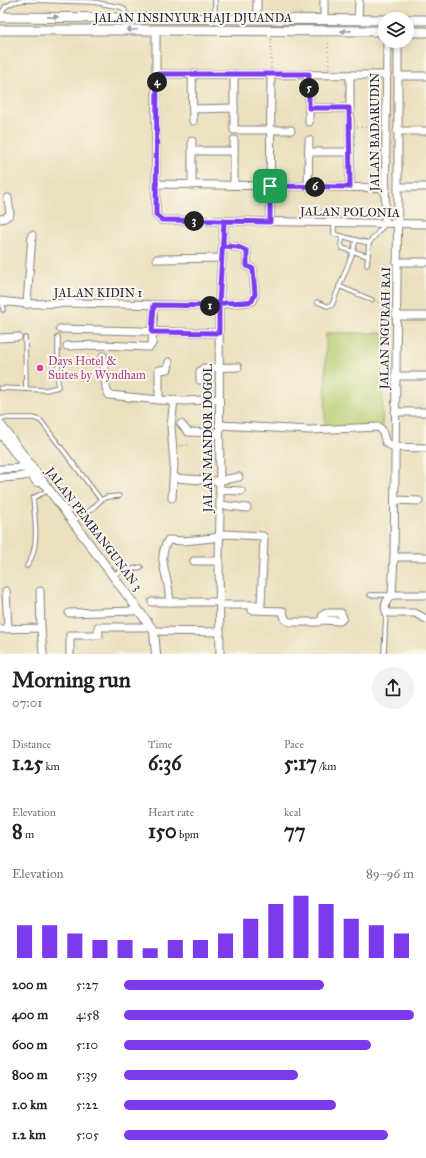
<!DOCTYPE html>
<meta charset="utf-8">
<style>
:root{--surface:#fff;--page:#f2f2f2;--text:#202124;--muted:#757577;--accent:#7c3aed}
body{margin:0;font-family:"IM FELL Great Primer",serif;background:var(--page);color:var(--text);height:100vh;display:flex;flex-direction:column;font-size:15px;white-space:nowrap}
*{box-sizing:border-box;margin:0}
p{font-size:13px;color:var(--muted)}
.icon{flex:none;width:22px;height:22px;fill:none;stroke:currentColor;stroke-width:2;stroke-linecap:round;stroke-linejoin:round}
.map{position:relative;height:654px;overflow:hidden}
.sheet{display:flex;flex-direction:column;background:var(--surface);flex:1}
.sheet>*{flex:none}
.controls{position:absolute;left:378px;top:12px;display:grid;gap:8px}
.controls a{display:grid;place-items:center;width:36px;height:36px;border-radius:50%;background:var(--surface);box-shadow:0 2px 10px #0003;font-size:20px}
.pin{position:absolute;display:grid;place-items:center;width:34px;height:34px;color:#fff;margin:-17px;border-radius:8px;box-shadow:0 2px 6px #0006}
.km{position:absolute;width:20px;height:20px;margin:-10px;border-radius:50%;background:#222;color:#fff;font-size:11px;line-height:20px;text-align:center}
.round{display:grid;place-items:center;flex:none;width:42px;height:42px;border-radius:21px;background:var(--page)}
.head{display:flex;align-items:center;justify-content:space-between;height:68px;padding:0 12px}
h1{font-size:22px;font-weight:700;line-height:30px}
.metrics{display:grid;grid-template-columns:repeat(3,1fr);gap:6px;height:68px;padding:4px 12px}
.metrics div{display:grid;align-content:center}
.metrics b{font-size:20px;font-weight:700}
.metrics small{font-size:11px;font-weight:400}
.metrics p{font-size:11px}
.chart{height:112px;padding:8px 12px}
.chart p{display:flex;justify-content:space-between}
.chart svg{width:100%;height:72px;margin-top:4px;stroke:var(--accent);stroke-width:6}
ul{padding:0 12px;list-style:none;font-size:13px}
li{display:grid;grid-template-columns:64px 48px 1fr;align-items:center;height:30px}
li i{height:10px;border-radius:5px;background:var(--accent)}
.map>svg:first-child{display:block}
</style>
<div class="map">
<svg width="426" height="654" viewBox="0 0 426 654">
<rect width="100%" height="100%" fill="#fbf7ec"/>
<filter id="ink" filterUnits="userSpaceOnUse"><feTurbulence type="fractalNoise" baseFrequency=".025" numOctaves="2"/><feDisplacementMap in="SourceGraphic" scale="8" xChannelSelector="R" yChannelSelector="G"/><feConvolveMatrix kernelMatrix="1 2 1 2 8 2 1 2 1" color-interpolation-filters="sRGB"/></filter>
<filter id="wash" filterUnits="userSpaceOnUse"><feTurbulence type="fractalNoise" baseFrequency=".012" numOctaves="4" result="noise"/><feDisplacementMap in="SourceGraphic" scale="16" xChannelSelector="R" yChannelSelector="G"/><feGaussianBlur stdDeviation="0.9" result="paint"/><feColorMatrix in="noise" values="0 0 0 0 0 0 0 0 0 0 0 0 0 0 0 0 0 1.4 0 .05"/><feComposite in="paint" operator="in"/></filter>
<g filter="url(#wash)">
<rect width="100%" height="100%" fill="#ebe0be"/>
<polygon fill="#b7cd71" stroke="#6c7856" points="326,333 384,333 382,432 325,429"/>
</g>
<g filter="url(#ink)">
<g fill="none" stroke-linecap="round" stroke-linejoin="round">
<defs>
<g id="service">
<polyline points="215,0 215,18"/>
<polyline points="0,16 5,7 14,2 26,0 93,2 121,7 125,10 125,17"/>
<polyline points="343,237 341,244 342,248 368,256"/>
<polyline points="356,240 369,243"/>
<polyline points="367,265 369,243 385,224"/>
<polyline points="339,286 372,300"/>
<polyline points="317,302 327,306 332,305 353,252 356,240 334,234 334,222"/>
<polyline points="3,310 3,302"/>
<polyline points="25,338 26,389"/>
<polyline points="0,388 46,390 58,387 58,337"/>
<polyline points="0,419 4,418 34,418 41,421 101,500"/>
<polyline points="73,521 92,509 101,500 107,497 119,496"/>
<path d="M27 566C40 548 35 519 33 498L45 492"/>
<polyline points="113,574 141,567"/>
<polyline points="370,595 391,595"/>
<polyline points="384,654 386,612"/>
</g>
<g id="minor">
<polyline points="257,19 257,0"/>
<polyline points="324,20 324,0"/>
<polyline points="358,20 359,0"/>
<polyline points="156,30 156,215 162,220 426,224"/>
<path d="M398 41V187L394 557 392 595C387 599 384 605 386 612L390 613H415L426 619"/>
<polyline points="157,74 387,75"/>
<polyline points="192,74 193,121"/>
<polyline points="234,74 234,130 291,130"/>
<polyline points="309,74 309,122"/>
<polyline points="398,76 426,76"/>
<polyline points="309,108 349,108"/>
<polyline points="193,109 234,108"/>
<polyline points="397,131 426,131"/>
<polyline points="234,140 234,185"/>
<polyline points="192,151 234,151"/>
<polyline points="309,152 350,152"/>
<polyline points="156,184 386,188"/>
<polyline points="192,185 192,141"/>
<polyline points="308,187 309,140"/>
<polyline points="350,187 350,75"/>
<polyline points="398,187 426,187"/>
<polyline points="0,219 5,218 10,214 8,198"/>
<polyline points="270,222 271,74"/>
<polyline points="385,223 387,41"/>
<polyline points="157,259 222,258"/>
<polyline points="397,262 426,262"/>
<path d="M0 301 27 304 73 303 216 306C228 301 240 305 253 301L255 294 253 269 247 266V251L238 247 223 246"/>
<polyline points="27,304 32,235"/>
<polyline points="396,316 426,316"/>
<polyline points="60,329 219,333"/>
<polyline points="0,338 18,337"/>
<polyline points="67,346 102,345 149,347 152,344 154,305"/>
<polyline points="103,356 106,388 109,395 159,400 186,401 219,399"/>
<polyline points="395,376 426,376"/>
<polyline points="200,380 200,371 204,368 238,367"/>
<polyline points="159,400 159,370 168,369 169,362"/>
<polyline points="395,412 426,412"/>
<polyline points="181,424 188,432 219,433"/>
<polyline points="219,425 310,430 379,427 382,430 386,443 394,447 426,448"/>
<polyline points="0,469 26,468 29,466"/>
<path d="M0 478C11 477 25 478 35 472"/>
<polyline points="174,478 217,481 239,477"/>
<polyline points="220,490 241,491"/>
<polyline points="172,498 174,464 171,426 174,400"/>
<polyline points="395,500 419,501"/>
<polyline points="220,505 247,508"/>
<polyline points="394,557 426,557"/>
<polyline points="194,561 219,561"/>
<polyline points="6,591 8,628"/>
<polyline points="392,595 426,595"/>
<polyline points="152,602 220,602"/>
<path d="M170 602C169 597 169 591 168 586 165 568 158 558 168 540L184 541 213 538 225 534 263 536 264 538 261 605H220"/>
<polyline points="252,610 283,611 285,619 289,622 318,622 321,620 340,621 343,618 341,613 327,613 323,615 321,620"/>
<polyline points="69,613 134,611"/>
<polyline points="41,628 43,654"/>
<polyline points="0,629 41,628 40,591"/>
<polyline points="154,631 220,632"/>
<polyline points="70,654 70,635 99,635 98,627 145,627"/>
<polyline points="220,654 219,559 220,511 219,304 224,221"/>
</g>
<g id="tertiary">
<polyline points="0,424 154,631 156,654"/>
<polyline points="1,434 37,482"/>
</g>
<g id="secondary">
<polyline points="0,17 385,20"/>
<polyline points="407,20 426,20"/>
<polyline points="0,30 156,30 385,31"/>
<polyline points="407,32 426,32"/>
</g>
</defs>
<use href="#service" stroke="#86817c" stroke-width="5.5"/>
<use href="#minor" stroke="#86817c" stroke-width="9"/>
<use href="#tertiary" stroke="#86817c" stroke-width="10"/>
<use href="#secondary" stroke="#86817c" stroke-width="11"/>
<g stroke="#86817c" stroke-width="1" stroke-dasharray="1 3" stroke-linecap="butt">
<polyline points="271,39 271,68"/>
<polyline points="328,39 329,68"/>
<polyline points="357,127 380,128"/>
<polyline points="377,302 382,305 385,315 389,315"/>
<polyline points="179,446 189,445"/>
</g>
<use href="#service" stroke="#fff" stroke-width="3.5"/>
<use href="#minor" stroke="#fff" stroke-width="7"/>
<use href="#tertiary" stroke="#fff" stroke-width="8"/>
<use href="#secondary" stroke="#fff" stroke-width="9"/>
</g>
<defs><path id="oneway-solid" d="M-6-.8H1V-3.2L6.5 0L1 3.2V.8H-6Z"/></defs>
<g fill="#9c9ca7">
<use href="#oneway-solid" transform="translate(53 17) rotate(1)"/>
<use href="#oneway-solid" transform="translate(132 30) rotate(-180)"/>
<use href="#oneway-solid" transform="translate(346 31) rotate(179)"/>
</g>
</g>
<g fill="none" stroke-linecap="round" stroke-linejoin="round" filter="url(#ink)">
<defs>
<path id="route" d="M270 186V222L224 221 219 304 216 306 154 305 152 332 219 333V304C230 301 242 304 252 301L255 294 253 269 247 266V251L238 247 223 246 224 221 162 220 156 215 157 74H309V108H349L350 187 270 186"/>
</defs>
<use href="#route" stroke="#fff" stroke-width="8"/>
<use href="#route" stroke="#7c3aed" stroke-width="5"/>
</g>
<circle fill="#d1479c" stroke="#fbf7ec" stroke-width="1.5" cx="40" cy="368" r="4"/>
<g text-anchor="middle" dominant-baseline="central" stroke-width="4" stroke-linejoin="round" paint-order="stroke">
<g font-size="12" fill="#22223b" stroke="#fbf7ec">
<text x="193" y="18">JALAN INSINYUR HAJI DJUANDA</text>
<text transform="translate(375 132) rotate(-90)">JALAN BADARUDIN</text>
<text transform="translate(350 212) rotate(1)">JALAN POLONIA</text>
<text x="98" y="293">JALAN KIDIN 1</text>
<text transform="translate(385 328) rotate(-89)">JALAN NGURAH RAI</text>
<text transform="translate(208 438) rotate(-90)">JALAN MANDOR DOGOL</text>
<text transform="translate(94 529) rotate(53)">JALAN PEMBANGUNAN 3</text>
</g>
<g font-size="12" fill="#b23c85" stroke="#fbf7ec" text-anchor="start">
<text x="48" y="361">Days Hotel &amp;<tspan x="48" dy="14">Suites by Wyndham</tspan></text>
</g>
</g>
</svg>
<div class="controls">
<a><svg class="icon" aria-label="layers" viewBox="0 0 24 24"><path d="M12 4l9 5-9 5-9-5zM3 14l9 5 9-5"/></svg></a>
</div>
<div class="pin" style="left:270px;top:186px;background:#1e9e55"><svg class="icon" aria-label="arrive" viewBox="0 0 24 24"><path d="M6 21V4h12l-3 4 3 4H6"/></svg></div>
<b class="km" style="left:210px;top:306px">1</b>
<b class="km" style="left:194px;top:221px">3</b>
<b class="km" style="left:157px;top:82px">4</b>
<b class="km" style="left:309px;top:88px">5</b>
<b class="km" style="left:315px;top:187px">6</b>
</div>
<section class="sheet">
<div class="head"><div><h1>Morning run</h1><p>07:01</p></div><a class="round"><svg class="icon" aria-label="share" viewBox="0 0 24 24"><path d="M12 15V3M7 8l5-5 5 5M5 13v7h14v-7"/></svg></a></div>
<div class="metrics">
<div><p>Distance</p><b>1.25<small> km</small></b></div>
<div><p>Time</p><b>6:36</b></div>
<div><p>Pace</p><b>5:17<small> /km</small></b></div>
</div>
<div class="metrics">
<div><p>Elevation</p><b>8<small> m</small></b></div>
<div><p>Heart rate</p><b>150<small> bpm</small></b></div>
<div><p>kcal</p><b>77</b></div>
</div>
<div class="chart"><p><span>Elevation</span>89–96 m</p>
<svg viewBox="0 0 160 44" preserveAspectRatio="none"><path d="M5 44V24M15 44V24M25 44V29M35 44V33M45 44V33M55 44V38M65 44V33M75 44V33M85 44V29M95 44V20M105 44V11M115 44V6M125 44V11M135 44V20M145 44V24M155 44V29"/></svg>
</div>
<ul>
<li><b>200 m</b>5:27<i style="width:69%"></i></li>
<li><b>400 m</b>4:58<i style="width:100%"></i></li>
<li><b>600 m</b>5:10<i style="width:85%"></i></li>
<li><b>800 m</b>5:39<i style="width:60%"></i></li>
<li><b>1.0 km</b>5:22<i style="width:73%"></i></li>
<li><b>1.2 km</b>5:05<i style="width:91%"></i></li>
</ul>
</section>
